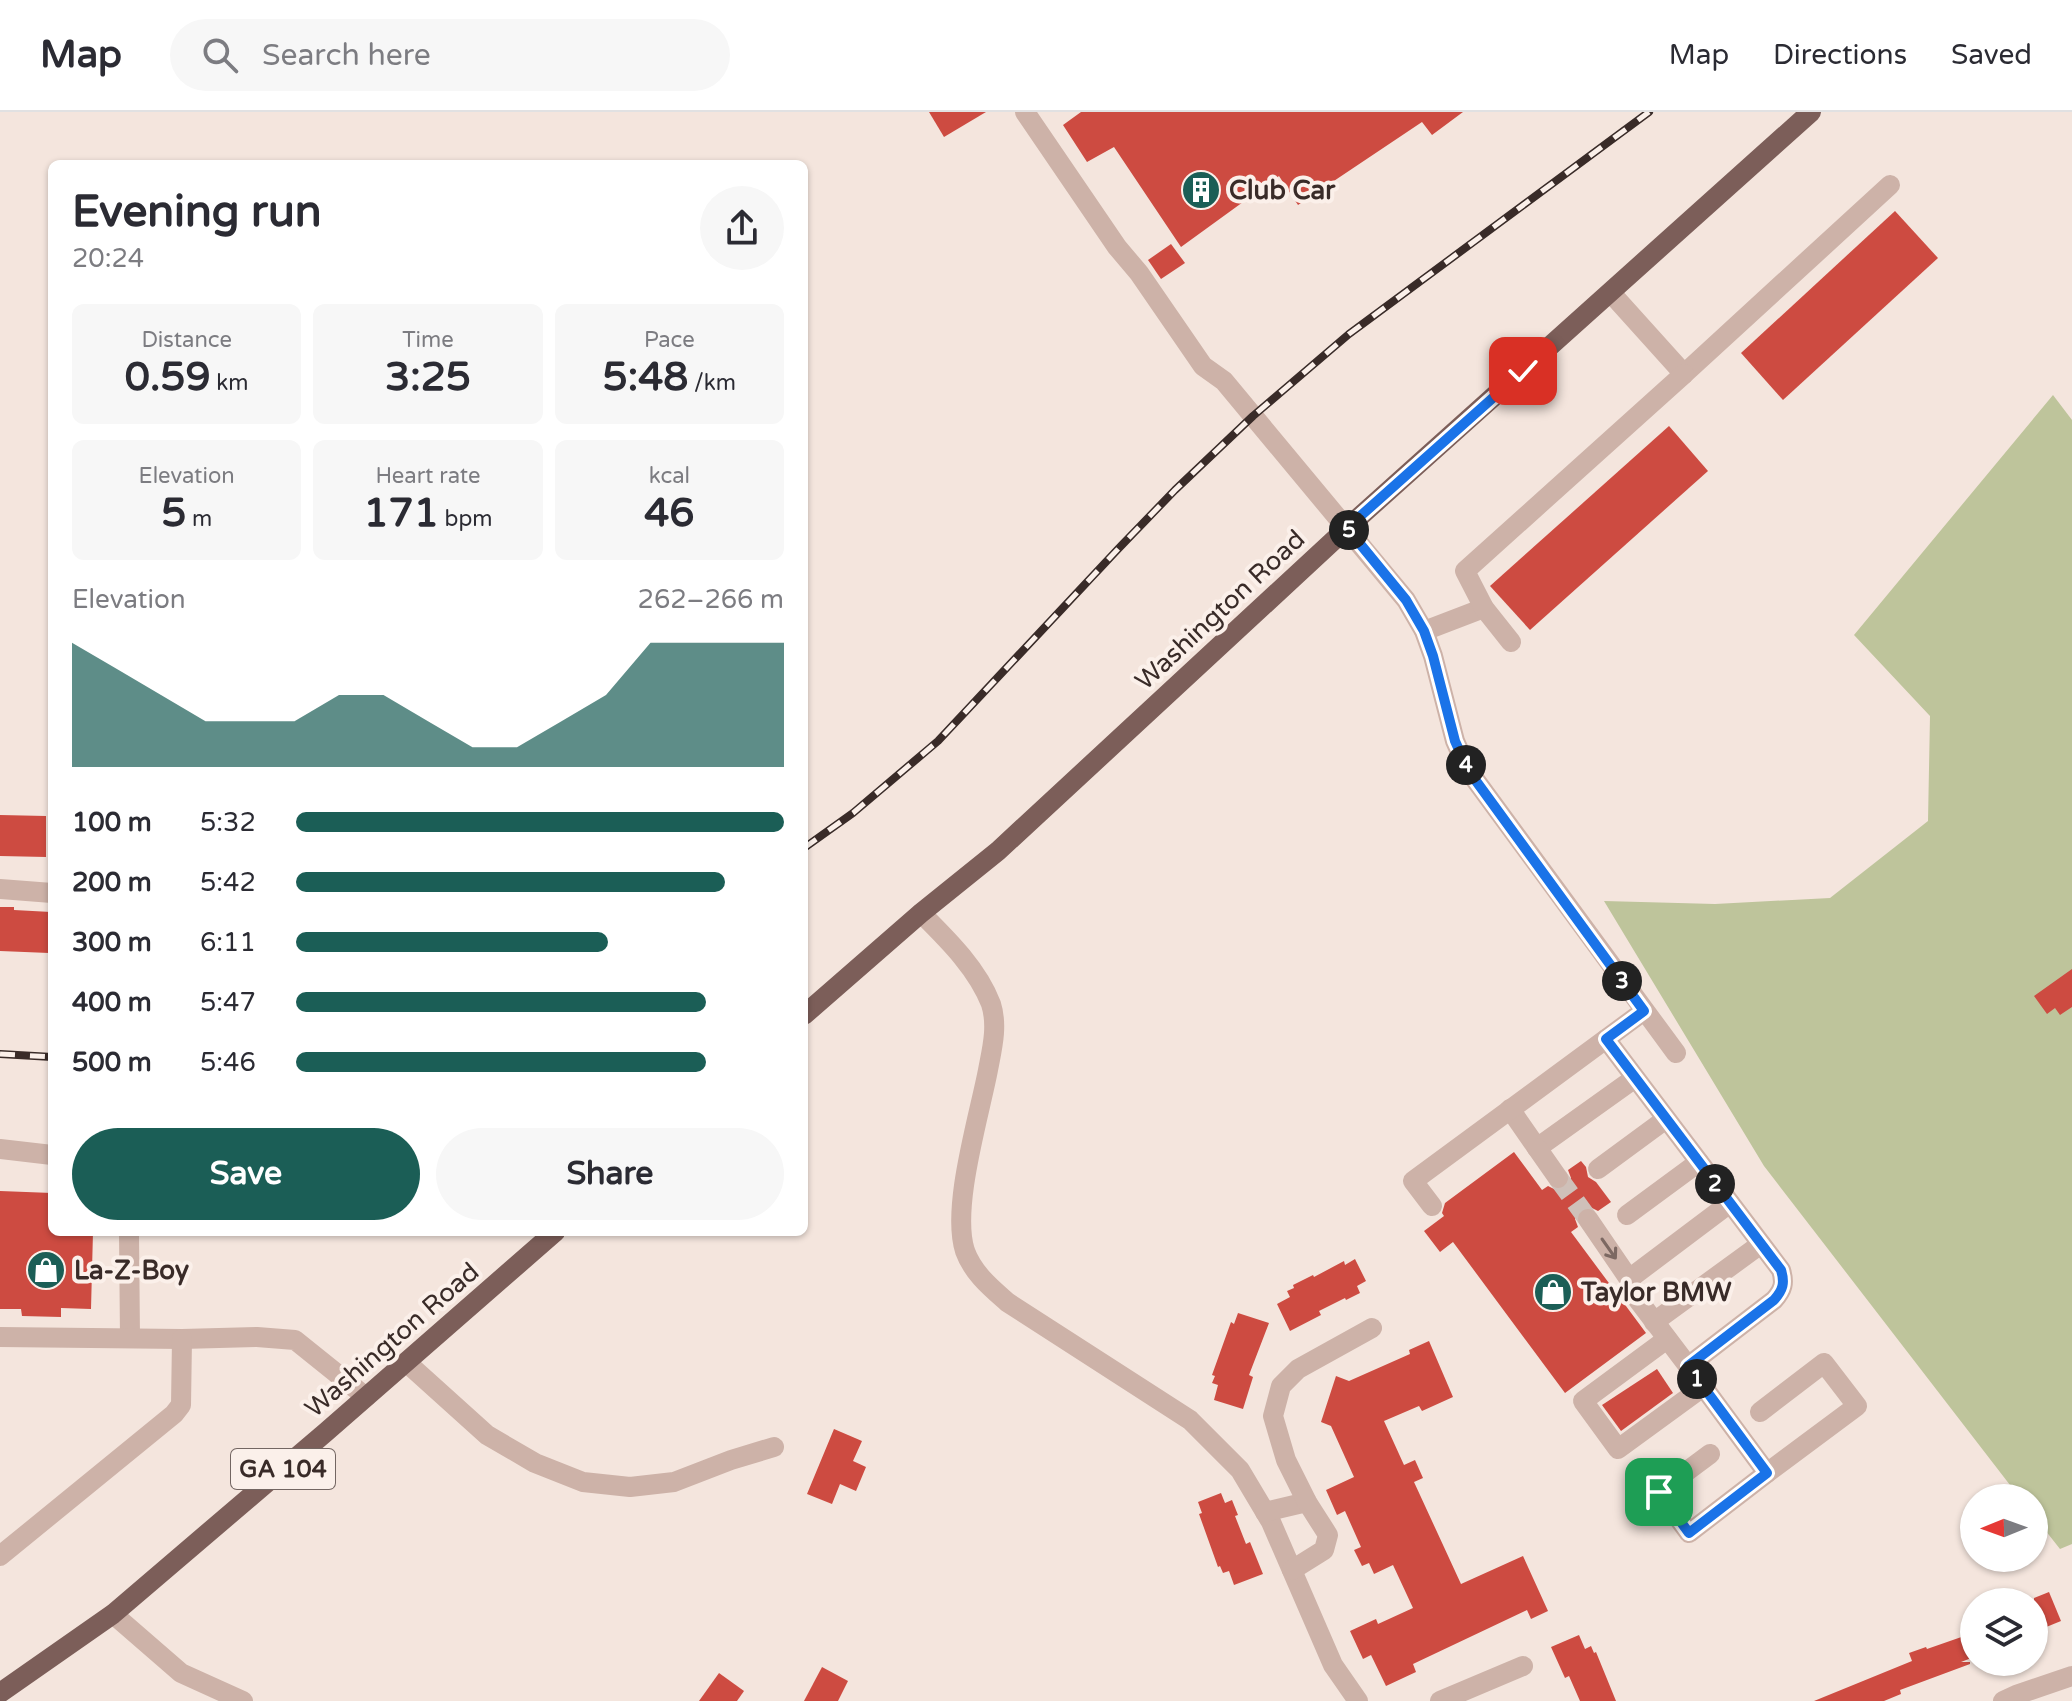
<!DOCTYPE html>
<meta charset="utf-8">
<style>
:root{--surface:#fff;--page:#f7f7f7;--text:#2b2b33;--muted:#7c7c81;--line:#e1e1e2;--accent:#1b5e56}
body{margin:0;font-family:"Varela Round",sans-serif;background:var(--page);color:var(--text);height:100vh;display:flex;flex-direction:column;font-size:30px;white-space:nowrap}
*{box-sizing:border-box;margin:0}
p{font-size:26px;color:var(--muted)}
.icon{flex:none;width:44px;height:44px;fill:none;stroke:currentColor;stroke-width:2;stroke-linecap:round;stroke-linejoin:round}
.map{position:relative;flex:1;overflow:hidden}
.panel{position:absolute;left:48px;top:48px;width:760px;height:1076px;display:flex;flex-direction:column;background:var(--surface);border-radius:12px;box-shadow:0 2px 6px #0004}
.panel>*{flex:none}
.needle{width:52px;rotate:269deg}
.fabs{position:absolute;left:1960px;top:1372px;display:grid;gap:16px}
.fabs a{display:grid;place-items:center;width:88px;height:88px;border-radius:50%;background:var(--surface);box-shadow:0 2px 6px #0004;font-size:40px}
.pin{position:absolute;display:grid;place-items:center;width:68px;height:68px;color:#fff;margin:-34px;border-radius:16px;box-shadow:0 4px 12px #0006}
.km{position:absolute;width:40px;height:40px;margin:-20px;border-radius:50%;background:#222;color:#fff;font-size:22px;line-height:40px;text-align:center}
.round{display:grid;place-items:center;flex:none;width:84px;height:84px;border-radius:42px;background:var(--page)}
.head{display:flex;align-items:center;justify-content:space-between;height:136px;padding:0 24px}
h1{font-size:44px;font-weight:700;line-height:60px}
.metrics{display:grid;grid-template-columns:repeat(3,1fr);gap:12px;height:136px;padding:8px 24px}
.metrics div{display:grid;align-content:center;border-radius:12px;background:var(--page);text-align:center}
.metrics b{font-size:40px;font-weight:700}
.metrics small{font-size:22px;font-weight:400}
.metrics p{font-size:22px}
.chart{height:224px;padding:16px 24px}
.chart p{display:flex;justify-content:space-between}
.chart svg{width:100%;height:144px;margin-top:8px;fill:var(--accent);opacity:.7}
.primary-button{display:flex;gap:16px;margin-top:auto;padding:16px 24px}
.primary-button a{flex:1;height:92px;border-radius:48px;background:var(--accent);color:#fff;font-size:32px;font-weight:700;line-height:92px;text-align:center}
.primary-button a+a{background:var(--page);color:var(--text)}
ul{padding:0 24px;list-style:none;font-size:26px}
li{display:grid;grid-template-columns:128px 96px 1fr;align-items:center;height:60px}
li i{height:20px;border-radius:10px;background:var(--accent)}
header{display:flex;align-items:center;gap:48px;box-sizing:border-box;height:112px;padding:0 40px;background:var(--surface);border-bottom:2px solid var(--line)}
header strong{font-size:38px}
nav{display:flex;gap:44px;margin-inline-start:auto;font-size:28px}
.search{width:560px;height:72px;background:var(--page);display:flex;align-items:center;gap:20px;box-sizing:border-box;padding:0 28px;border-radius:44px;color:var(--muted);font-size:30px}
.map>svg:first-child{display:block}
</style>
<header>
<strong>Map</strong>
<div class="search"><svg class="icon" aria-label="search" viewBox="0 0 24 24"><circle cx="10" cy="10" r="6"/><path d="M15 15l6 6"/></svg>Search here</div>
<nav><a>Map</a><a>Directions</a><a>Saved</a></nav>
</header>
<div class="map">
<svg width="2072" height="1589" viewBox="0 0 2072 1589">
<rect width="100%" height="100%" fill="#f4e5dd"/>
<polygon fill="#bec49b" points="2053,283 2072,308 2072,1432 2060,1437 2034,1404 2034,1386 2020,1386 1764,1054 1604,789 1715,792 1830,786 1928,709 1930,604 1854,523"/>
<g fill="#cd4b41">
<polygon points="929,0 986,0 944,25"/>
<polygon points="1081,0 1463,0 1432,23 1422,10 1298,93 1279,64 1181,135 1114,35 1087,50 1063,13"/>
<polygon points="1895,99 1938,146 1783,288 1741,241"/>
<polygon points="1171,132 1185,151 1161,167 1148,148"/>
<polygon points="1669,314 1708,359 1530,518 1490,474"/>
<polygon points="0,703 46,704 46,745 0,744"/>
<polygon points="0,795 14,795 14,798 51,800 49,841 0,839"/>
<polygon points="2072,857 2072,895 2060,903 2055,896 2047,902 2034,884"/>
<polygon points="1514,1040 1542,1078 1548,1074 1558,1079 1566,1076 1571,1066 1568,1058 1581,1049 1586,1055 1588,1065 1596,1070 1611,1090 1598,1099 1588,1094 1580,1097 1575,1107 1578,1115 1571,1120 1646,1221 1565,1281 1453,1130 1440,1140 1424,1119 1444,1104 1442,1101 1445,1091"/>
<polygon points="0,1079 52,1081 52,1120 93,1120 91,1197 61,1196 61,1205 22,1204 21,1197 0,1197"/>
<polygon points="1355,1147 1366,1169 1357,1174 1360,1181 1346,1188 1345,1186 1319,1199 1321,1203 1290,1219 1277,1192 1290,1185 1287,1179 1294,1176 1293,1173 1313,1163 1314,1165 1344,1149 1345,1153"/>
<polygon points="1238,1201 1269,1211 1249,1263 1253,1265 1243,1297 1214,1288 1218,1273 1212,1271 1215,1264 1212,1263 1231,1210 1234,1212"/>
<polygon points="1429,1229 1453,1285 1422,1299 1419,1294 1384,1309 1404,1353 1415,1348 1423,1366 1414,1370 1461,1472 1523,1444 1548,1499 1531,1507 1527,1498 1413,1552 1416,1560 1386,1574 1371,1543 1363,1547 1350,1519 1376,1507 1378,1512 1413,1496 1393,1453 1374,1462 1369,1451 1362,1454 1354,1438 1361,1435 1345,1399 1337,1403 1326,1378 1354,1365 1331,1314 1321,1310 1336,1264 1349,1269 1410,1242 1409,1238"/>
<polygon points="1657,1257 1673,1281 1621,1319 1602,1293"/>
<polygon points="834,1317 862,1329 853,1349 866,1355 856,1379 840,1372 832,1392 807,1382"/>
<polygon points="1221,1381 1225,1391 1232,1388 1238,1403 1235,1404 1246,1432 1250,1430 1263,1462 1234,1473 1229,1459 1223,1461 1220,1454 1218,1455 1199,1402 1202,1401 1198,1390"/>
<polygon points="2049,1480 2061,1509 2034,1520 2034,1486"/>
<polygon points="1970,1522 1974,1532 1974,1545 1961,1550 1970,1550 1970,1552 1900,1578 1901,1582 1884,1589 1814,1589 1912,1549 1909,1541 1926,1535 1927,1537"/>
<polygon points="1579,1523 1585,1537 1591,1534 1594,1541 1596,1540 1616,1589 1580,1589 1569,1564 1565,1566 1551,1535"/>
<polygon points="822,1555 848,1569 838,1589 804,1589"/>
<polygon points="719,1561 744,1579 737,1589 699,1589"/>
</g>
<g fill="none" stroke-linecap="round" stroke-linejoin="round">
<polyline stroke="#cfc0b9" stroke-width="20" stroke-dasharray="20 10" stroke-linecap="butt" points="1558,1066 1588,1107"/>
<g stroke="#cdb2a8" stroke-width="20">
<polyline points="1025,0 1117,135 1139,161 1203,254 1224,269 1406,488 1424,519 1433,544 1455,629 1468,658 1676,941"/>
<polyline points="1611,181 1684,262 1890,73"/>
<polyline points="1424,519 1484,496"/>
<polyline points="1511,530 1484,496 1465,459 1684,262"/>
<polyline points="0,777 52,781"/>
<path d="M921 801C947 827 977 856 991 892 998 914 992 937 988 958 979 1005 951 1096 965 1139 973 1161 990 1175 1007 1190L1190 1308 1240 1358 1271 1410 1333 1553 1358 1589"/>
<path d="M1606 927 1781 1158C1785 1171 1783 1178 1774 1188L1688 1254 1767 1361 1857 1294 1824 1251 1760 1300"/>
<polyline points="1510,997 1537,1036 1635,966"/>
<polyline points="1537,1036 1558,1066"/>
<polyline points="0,1037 52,1043"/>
<polyline points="1598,1057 1666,1007"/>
<polyline points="1432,1094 1413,1069 1644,899"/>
<polyline points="1627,1103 1699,1050"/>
<polyline points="1588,1107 1629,1167"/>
<polyline points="129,1120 130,1226"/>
<polyline points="1654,1210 1761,1132"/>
<polyline points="0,1225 182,1227 257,1225 295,1228 366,1285"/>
<polyline points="1667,1227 1583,1289 1618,1337 1703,1275"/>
<polyline points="406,1250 487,1323 535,1351 583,1370 630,1375 674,1370 731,1348 774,1335"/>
<polyline points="1688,1254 1635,1184 1629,1167 1730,1091"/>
<polyline points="1710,1342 1659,1380 1689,1421 1767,1361"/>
<polyline points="1265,1400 1307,1390"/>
<polyline points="0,1444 174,1302 181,1293 182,1227"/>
<polyline points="1292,1458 1324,1438 1328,1423 1307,1390 1286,1348 1273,1304 1281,1274 1298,1257 1372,1216"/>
<polyline points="113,1502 181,1561 243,1589"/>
<polyline points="1440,1589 1523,1554"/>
<polyline points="2003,1589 2016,1583 2072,1564"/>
</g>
<g stroke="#7c5e59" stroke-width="20">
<polyline points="804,903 921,801 998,739 1347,416 1811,0"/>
<polyline points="0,1581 113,1502 326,1320 555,1120"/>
</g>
<defs>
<g id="rail">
<polyline points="804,736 853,701 938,629 1119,436 1175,378 1253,304 1349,222 1649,0"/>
<polyline points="0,942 52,945"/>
</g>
</defs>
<use href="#rail" stroke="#392b28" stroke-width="8"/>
<use href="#rail" stroke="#fbf0ea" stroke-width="5" stroke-dasharray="15" stroke-linecap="butt"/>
</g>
<defs><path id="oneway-shaft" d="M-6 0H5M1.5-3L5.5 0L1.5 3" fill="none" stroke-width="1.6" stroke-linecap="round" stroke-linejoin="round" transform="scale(2)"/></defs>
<use stroke="#7c6862" href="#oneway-shaft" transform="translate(1609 1137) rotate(55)"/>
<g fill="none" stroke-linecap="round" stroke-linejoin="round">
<defs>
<path id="route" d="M1523 259 1347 416 1406 488 1424 519 1433 544 1455 629 1468 658 1644 899 1606 927 1781 1158C1785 1171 1783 1178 1774 1188L1688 1254 1767 1361 1689 1421 1659 1380"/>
</defs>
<use href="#route" stroke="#fff" stroke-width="16"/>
<use href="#route" stroke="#1a73e8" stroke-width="10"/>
</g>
<defs>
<symbol id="building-disc" viewBox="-11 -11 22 22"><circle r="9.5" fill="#1b5e56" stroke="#fbf0ea"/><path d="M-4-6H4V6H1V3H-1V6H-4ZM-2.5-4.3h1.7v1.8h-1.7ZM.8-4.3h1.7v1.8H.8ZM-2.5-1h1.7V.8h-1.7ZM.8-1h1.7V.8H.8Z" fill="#fff"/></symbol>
<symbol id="shop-disc" viewBox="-11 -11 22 22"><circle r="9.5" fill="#1b5e56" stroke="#fbf0ea"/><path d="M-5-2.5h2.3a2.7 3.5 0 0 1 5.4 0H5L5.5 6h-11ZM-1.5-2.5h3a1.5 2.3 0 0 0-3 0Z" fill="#fff"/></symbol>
</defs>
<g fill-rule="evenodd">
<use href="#building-disc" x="1179" y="56" width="44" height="44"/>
<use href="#shop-disc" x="24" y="1136" width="44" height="44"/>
<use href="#shop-disc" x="1531" y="1158" width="44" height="44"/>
</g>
<g text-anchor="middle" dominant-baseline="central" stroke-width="8" stroke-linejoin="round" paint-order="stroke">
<rect fill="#fbf0ea" stroke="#736662" stroke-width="2" x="231" y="1337" width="104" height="40" rx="6"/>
<g font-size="24" font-weight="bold" fill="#392b28">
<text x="283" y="1357">GA 104</text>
</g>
<g font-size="26" font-weight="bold" fill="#392b28" stroke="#fbf0ea" text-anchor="start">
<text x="1229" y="78">Club Car</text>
<text x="74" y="1158">La-Z-Boy</text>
<text x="1581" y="1180">Taylor BMW</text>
</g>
<g font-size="26" fill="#392b28" stroke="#fbf0ea">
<text transform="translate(1220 498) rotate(-43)">Washington Road</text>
<text transform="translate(392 1228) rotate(-41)">Washington Road</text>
</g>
</g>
</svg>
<div class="fabs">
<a><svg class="needle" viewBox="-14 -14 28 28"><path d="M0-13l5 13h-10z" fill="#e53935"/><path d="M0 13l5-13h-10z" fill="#7c7c81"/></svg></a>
<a><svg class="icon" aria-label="layers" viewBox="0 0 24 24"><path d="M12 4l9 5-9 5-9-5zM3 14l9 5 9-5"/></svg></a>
</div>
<div class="pin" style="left:1659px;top:1380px;background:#1e9e55"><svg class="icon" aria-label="arrive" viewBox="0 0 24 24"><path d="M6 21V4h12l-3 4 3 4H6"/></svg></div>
<div class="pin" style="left:1523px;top:259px;background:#d93025"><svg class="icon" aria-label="check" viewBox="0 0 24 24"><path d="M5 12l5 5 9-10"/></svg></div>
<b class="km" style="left:1697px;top:1267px">1</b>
<b class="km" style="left:1715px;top:1072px">2</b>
<b class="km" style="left:1622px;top:869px">3</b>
<b class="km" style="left:1466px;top:653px">4</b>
<b class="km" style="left:1349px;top:418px">5</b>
<section class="panel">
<div class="head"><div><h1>Evening run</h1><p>20:24</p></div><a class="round"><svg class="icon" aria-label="share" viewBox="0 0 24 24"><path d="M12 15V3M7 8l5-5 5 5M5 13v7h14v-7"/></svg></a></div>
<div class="metrics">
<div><p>Distance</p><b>0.59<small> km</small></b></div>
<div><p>Time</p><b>3:25</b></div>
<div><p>Pace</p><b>5:48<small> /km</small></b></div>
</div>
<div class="metrics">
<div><p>Elevation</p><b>5<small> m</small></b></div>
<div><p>Heart rate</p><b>171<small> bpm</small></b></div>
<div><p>kcal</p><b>46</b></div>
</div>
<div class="chart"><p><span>Elevation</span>262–266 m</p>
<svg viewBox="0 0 160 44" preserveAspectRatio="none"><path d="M0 44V6L10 14L20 22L30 30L40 30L50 30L60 22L70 22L80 30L90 38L100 38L110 30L120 22L130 6L140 6L150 6L160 6V44z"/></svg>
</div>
<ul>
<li><b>100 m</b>5:32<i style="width:100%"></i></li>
<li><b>200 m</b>5:42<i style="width:88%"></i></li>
<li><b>300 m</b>6:11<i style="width:64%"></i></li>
<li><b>400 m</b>5:47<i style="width:84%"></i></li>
<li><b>500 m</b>5:46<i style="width:84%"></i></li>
</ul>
<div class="primary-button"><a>Save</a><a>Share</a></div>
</section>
</div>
